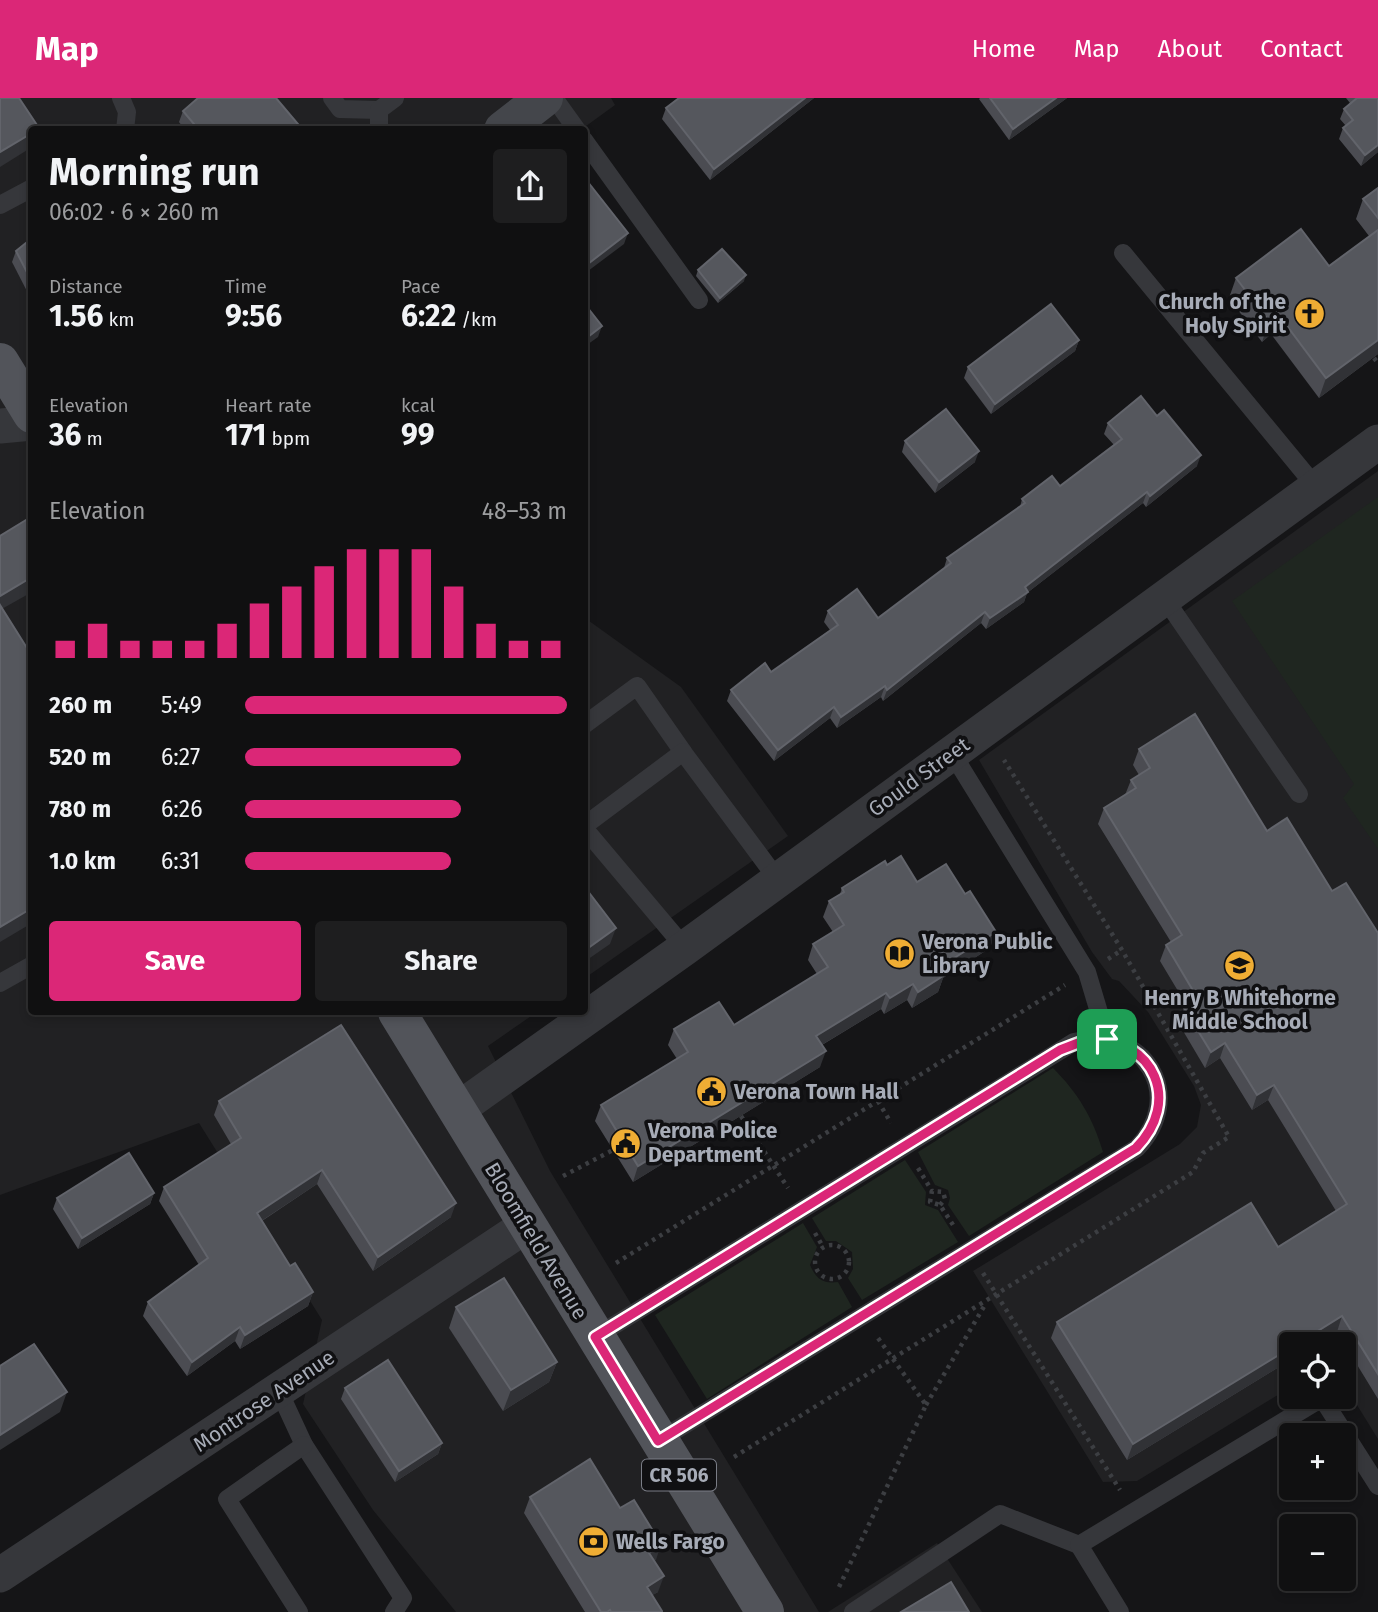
<!DOCTYPE html>
<meta charset="utf-8">
<style>
:root{--surface:#101011;--page:#1e1e1f;--text:#f1f3f6;--muted:#9c9d9f;--line:#303031;--accent:#db2777}
body{margin:0;font-family:"Fira Sans",sans-serif;background:var(--page);color:var(--text);height:100vh;display:flex;flex-direction:column;font-size:26px;white-space:nowrap}
*{box-sizing:border-box;margin:0}
p{font-size:23px;color:var(--muted)}
.icon{flex:none;width:38px;height:38px;fill:none;stroke:currentColor;stroke-width:2;stroke-linecap:round;stroke-linejoin:round}
.map{position:relative;flex:1;overflow:hidden}
.details{position:absolute;left:28px;top:28px;width:560px;height:889px;display:flex;flex-direction:column;background:var(--surface);border-radius:7px;box-shadow:0 4px 10px #0003,0 0 0 2px var(--line)}
.details>*{flex:none}
.controls{position:absolute;left:1279px;top:1234px;display:grid;gap:14px}
.controls a{display:grid;place-items:center;width:77px;height:77px;border-radius:7px;background:var(--surface);box-shadow:0 4px 10px #0003,0 0 0 2px var(--line);font-size:35px}
.pin{position:absolute;display:grid;place-items:center;width:60px;height:60px;color:#fff;margin:-30px;border-radius:14px;box-shadow:0 4px 10px #0006}
.round{display:grid;place-items:center;flex:none;width:74px;height:74px;border-radius:7px;background:var(--page)}
.head{display:flex;align-items:center;justify-content:space-between;height:119px;padding:0 21px}
h1{font-size:38px;font-weight:700;line-height:52px}
.figures{display:grid;grid-template-columns:repeat(3,1fr);gap:10px;height:119px;padding:7px 21px}
.figures div{display:grid;align-content:center}
.figures b{font-size:30px;font-weight:700}
.figures small{font-size:19px;font-weight:400}
.figures p{font-size:19px}
.chart{height:196px;padding:14px 21px}
.chart p{display:flex;justify-content:space-between}
.chart svg{width:100%;height:126px;margin-top:7px;stroke:var(--accent);stroke-width:6}
.primary-button{display:flex;gap:14px;margin-top:auto;padding:14px 21px}
.primary-button a{flex:1;height:80px;border-radius:7px;background:var(--accent);color:#fff;font-size:28px;font-weight:700;line-height:80px;text-align:center}
.primary-button a+a{background:var(--page);color:var(--text)}
ul{padding:0 21px;list-style:none;font-size:23px}
li{display:grid;grid-template-columns:112px 84px 1fr;align-items:center;height:52px}
li i{height:18px;border-radius:9px;background:var(--accent)}
header{display:flex;align-items:center;gap:42px;box-sizing:border-box;height:98px;padding:0 35px;background:var(--accent);color:#fff}
header strong{font-size:33px}
nav{display:flex;gap:38px;margin-inline-start:auto;font-size:24px}
.map>svg:first-child{display:block}
</style>
<header>
<strong>Map</strong>
<nav><a>Home</a><a>Map</a><a>About</a><a>Contact</a></nav>
</header>
<div class="map">
<svg width="1378" height="1514" viewBox="0 0 1378 1514">
<rect width="100%" height="100%" fill="#151517"/>
<g fill="#212123">
<polygon points="0,0 611,0 615,7 582,31 32,32 32,914 537,914 488,948 550,1073 819,1514 456,1514 373,1412 303,1306 322,1222 199,1025 0,1097"/>
<polygon points="1378,373 1378,1341 1344,1286 1344,1246 1292,1246 1291,1289 1137,1383 1103,1384 973,1173 1180,1046 1197,1029 1201,1007 1194,988 1148,914 1119,883 1112,881 1092,854 979,662"/>
<polygon points="585,520 681,589 788,738 585,880"/>
<polygon points="937,1445 982,1514 828,1514"/>
</g>
<g fill="#1f2620">
<polygon points="1378,399 1378,751 1343,700 1354,686 1232,503"/>
<path d="M1053 970C1078 995 1093 1020 1103 1054L969 1138 948 1107 950 1100 948 1092 935 1087 918 1054Z"/>
<polygon points="905,1062 926,1094 925,1107 938,1112 958,1144 862,1202 848,1180 853,1171 852,1154 836,1143 826,1143 812,1120"/>
<path d="M803 1125 817 1149 810 1167C816 1181 823 1186 838 1184L852 1209 707 1301 655 1217Z"/>
</g>
<g fill="none" stroke-linecap="round" stroke-linejoin="round">
<g stroke="#3c3e42" stroke-width="4.5" stroke-dasharray="3.5 5" stroke-linecap="butt">
<polyline points="1374,260 1378,265"/>
<polyline points="1108,861 1122,852"/>
<polyline points="878,1003 891,1025"/>
<polyline points="741,1018 788,1090"/>
<polyline points="918,1070 932,1093"/>
<polyline points="563,1078 613,1052"/>
<polyline points="940,1107 945,1101 943,1094 932,1093 930,1104 940,1107 955,1130"/>
<polyline points="815,1135 823,1149"/>
<circle cx="832" cy="1164" r="17"/>
<polyline points="616,1165 1065,887"/>
<polyline points="983,1175 1120,1392"/>
<polyline points="926,1307 986,1205"/>
<polyline points="734,1359 1193,1074 1203,1055 1229,1039 1122,852 1004,662"/>
<polyline points="839,1489 926,1307 878,1240"/>
</g>
<g stroke="#36373b" stroke-width="18">
<polyline points="121,0 127,14 125,32"/>
<polyline points="332,0 340,11 379,12"/>
<polyline points="554,0 577,32"/>
<polyline points="379,32 379,12 395,0"/>
<polyline points="584,42 699,202"/>
<polyline points="0,107 32,90"/>
<polyline points="1123,155 1316,389"/>
<polyline points="1165,501 1299,696"/>
<polyline points="584,627 637,588 683,654"/>
<polyline points="952,655 1087,874 1107,941"/>
<polyline points="584,728 683,654 778,782"/>
<polyline points="584,730 685,850"/>
<polyline points="0,885 32,867"/>
<path d="M595 1239 1074 944C1144 927 1187 997 1137 1050L658 1343"/>
<polyline points="279,1293 304,1347 403,1500 394,1514"/>
<polyline points="299,1514 227,1401 304,1347"/>
<polyline points="853,1514 1000,1416 1079,1447"/>
<polyline points="1120,1514 1079,1447 1322,1300 1378,1388"/>
</g>
<g stroke="#36373b" stroke-width="35">
<polyline points="0,328 32,325"/>
<polyline points="457,1012 685,850 1378,344"/>
<polyline points="0,1477 527,1127"/>
</g>
<polyline stroke="#44464b" stroke-width="38" points="503,32 544,0"/>
<g stroke="#52545a" stroke-width="38">
<polyline points="0,264 32,316"/>
<polyline points="397,914 765,1514"/>
</g>
</g>
<g fill="#4b4c52">
<polygon points="814,0 710,82 662,21 666,10"/>
<polygon points="980,0 1067,0 1009,42 979,1"/>
<polygon points="1346,0 1378,0 1378,54 1361,68 1339,41 1343,30 1346,28 1340,21 1344,11 1350,5"/>
<polygon points="183,13 303,32 185,32 179,24"/>
<polygon points="1378,90 1378,256 1319,300 1271,236 1262,244 1229,200 1236,180 1329,168 1369,138 1356,121 1363,101"/>
<polygon points="32,140 32,203 12,164 16,153"/>
<polygon points="698,172 744,183 718,205 696,178"/>
<polygon points="1079,242 1075,253 991,316 964,280 968,269"/>
<polygon points="1108,325 1197,368 1146,409 1143,405 1027,495 1024,504 986,531 981,525 883,603 881,599 837,630 830,620 774,663 727,603 731,592 771,574 830,532 824,524 828,513 878,520 944,470 947,460 1020,409 1022,401 1060,388 1114,347 1104,336"/>
<polygon points="905,343 975,364 935,395 902,354"/>
<polygon points="1139,651 1267,733 1378,835 1378,1301 1337,1234 1317,1246 1292,1246 1292,1261 1127,1362 1051,1240 1057,1224 1278,1149 1336,1113 1268,1002 1252,1012 1220,960 1205,970 1179,926 1184,910 1187,908 1160,863 1166,847 1171,844 1098,726 1104,710 1125,697 1131,682 1139,677 1133,667"/>
<polygon points="887,767 917,784 965,796 990,850 943,880 938,894 912,910 907,902 884,916 881,911 822,947 820,969 633,1084 595,1023 601,1007 677,961 668,947 674,931 734,927 817,876 808,862 813,846 833,834 823,819 829,803 840,796 842,790"/>
<polygon points="219,1003 451,1119 373,1173 317,1086 262,1123 290,1168 313,1194 308,1208 240,1251 235,1243 187,1278 143,1218 148,1204 199,1167 159,1103 164,1089 231,1046 214,1017"/>
<polygon points="154,1095 150,1106 78,1151 53,1111 57,1100"/>
<polygon points="456,1209 557,1264 549,1284 503,1313 449,1230"/>
<polygon points="345,1290 442,1345 438,1356 395,1384 341,1301"/>
<polygon points="530,1399 620,1410 661,1446 654,1463 658,1494 652,1497 662,1514 585,1514 524,1415"/>
</g>
<g fill="#313236">
<polygon points="805,0 814,0 710,82 714,71"/>
<polygon points="1056,0 1067,0 1009,42 1013,31"/>
<polygon points="32,35 32,49 0,69 0,54"/>
<polygon points="1378,47 1378,54 1361,68 1365,57"/>
<polygon points="628,135 624,146 584,176 584,169"/>
<polygon points="746,177 744,183 718,205 720,200"/>
<polygon points="1278,216 1271,236 1262,244 1269,223"/>
<polygon points="602,228 598,239 584,249 584,242"/>
<polygon points="1079,242 1075,253 991,316 995,306"/>
<polygon points="1378,242 1378,256 1319,300 1326,280"/>
<polygon points="979,353 975,364 935,395 939,384"/>
<polygon points="1201,357 1197,368 1146,409 1150,398"/>
<polygon points="1147,394 1143,405 1027,495 1024,504 986,531 990,520 1025,489"/>
<polygon points="32,479 32,494 0,512 0,498"/>
<polygon points="985,514 981,525 883,603 887,592"/>
<polygon points="885,588 881,599 837,630 841,619"/>
<polygon points="834,609 830,620 774,663 778,652"/>
<polygon points="32,810 32,825 0,844 0,829"/>
<polygon points="616,830 610,846 584,864 584,853"/>
<polygon points="996,834 990,850 943,880 938,894 912,910 918,894 938,870"/>
<polygon points="913,886 907,902 884,916 890,900"/>
<polygon points="886,895 881,911 810,954 816,938"/>
<polygon points="1225,945 1220,960 1205,970 1211,954"/>
<polygon points="826,953 820,969 633,1084 638,1068"/>
<polygon points="1274,987 1268,1002 1252,1012 1257,997"/>
<polygon points="322,1072 317,1086 252,1129 257,1115"/>
<polygon points="154,1095 150,1106 78,1151 82,1140"/>
<polygon points="456,1105 451,1119 373,1173 378,1159"/>
<polygon points="313,1194 308,1208 240,1251 245,1237"/>
<polygon points="1342,1218 1337,1234 1317,1246 1297,1246"/>
<polygon points="240,1229 235,1243 187,1278 192,1264"/>
<polygon points="1292,1249 1292,1261 1127,1362 1133,1346"/>
<polygon points="557,1264 549,1284 503,1313 511,1292"/>
<polygon points="67,1294 60,1314 0,1352 0,1337"/>
<polygon points="442,1345 438,1356 395,1384 399,1373"/>
<polygon points="661,1446 656,1462 643,1470 649,1455"/>
<polygon points="664,1478 658,1494 641,1504 647,1489"/>
</g>
<g fill="#55575d" stroke="#62646b" stroke-width="2">
<polygon points="0,0 19,0 39,30 37,32 32,32 32,35 0,54"/>
<polygon points="198,0 276,0 303,32 199,32 183,13"/>
<polygon points="679,0 805,0 714,71 666,10"/>
<polygon points="990,0 1056,0 1013,31"/>
<polygon points="1357,0 1378,0 1378,47 1365,57 1343,30 1353,22 1344,11"/>
<polygon points="584,79 628,135 584,169"/>
<polygon points="1378,90 1378,120 1363,101"/>
<polygon points="1301,131 1329,168 1378,132 1378,242 1326,280 1278,216 1269,223 1236,180"/>
<polygon points="32,140 32,184 16,153"/>
<polygon points="722,151 746,177 720,200 698,172"/>
<polygon points="584,205 602,228 584,242"/>
<polygon points="1051,206 1079,242 995,306 968,269"/>
<polygon points="1141,298 1157,318 1164,312 1201,357 1150,398 1147,394 1025,489 1028,494 990,520 985,514 887,592 885,588 841,619 834,609 778,652 731,592 765,565 771,574 838,527 828,513 857,491 878,520 951,465 947,460 1025,405 1022,401 1052,378 1060,388 1122,341 1108,325"/>
<polygon points="946,311 979,353 939,384 905,343"/>
<polygon points="26,422 32,430 32,479 0,498 0,438"/>
<polygon points="0,507 32,558 32,810 0,829"/>
<polygon points="1195,616 1267,733 1287,720 1332,793 1346,785 1378,835 1378,1276 1342,1218 1297,1246 1292,1246 1292,1249 1133,1346 1057,1224 1251,1105 1278,1149 1347,1106 1274,987 1257,997 1225,945 1211,954 1184,910 1198,901 1166,847 1182,837 1104,710 1136,690 1131,682 1150,670 1139,651"/>
<polygon points="901,758 917,784 946,766 965,796 970,793 996,834 938,870 943,878 918,894 913,886 890,900 886,895 816,938 826,953 638,1068 601,1007 688,954 674,931 719,904 734,927 828,869 813,846 844,827 829,803 844,794 842,790 885,763 887,767"/>
<polygon points="584,788 616,830 584,853"/>
<polygon points="341,927 456,1105 378,1159 322,1072 257,1115 290,1168 295,1165 313,1194 245,1237 240,1229 192,1264 148,1204 208,1160 164,1089 241,1040 219,1003"/>
<polygon points="129,1055 154,1095 82,1140 57,1100"/>
<polygon points="504,1180 557,1264 511,1292 456,1209"/>
<polygon points="34,1246 67,1294 0,1337 0,1268"/>
<polygon points="388,1262 442,1345 399,1373 345,1290"/>
<polygon points="590,1361 620,1410 634,1402 661,1446 649,1455 664,1478 647,1489 662,1513 662,1514 611,1514 610,1512 607,1514 601,1514 530,1399"/>
<polygon points="951,1484 969,1514 901,1514"/>
</g>
<g fill="none" stroke-linecap="round" stroke-linejoin="round">
<defs>
<path id="route" d="M1091 940C1154 942 1182 1003 1136 1050L658 1343 595 1239 1060 952Z"/>
</defs>
<use href="#route" stroke="#fff" stroke-width="14"/>
<use href="#route" stroke="#db2777" stroke-width="9"/>
</g>
<defs>
<symbol id="church-disc" viewBox="-11 -11 22 22"><circle r="9.5" fill="#efad34" stroke="#101012"/><path d="M-1.2-6h2.4v3.5h3.3v2.4h-3.3V6h-2.4V-.1h-3.3v-2.4h3.3Z" fill="#111"/></symbol>
<symbol id="library-disc" viewBox="-11 -11 22 22"><circle r="9.5" fill="#efad34" stroke="#101012"/><path d="M-6-4Q-3-5.5-.7-3.5V5Q-3 3-6 4ZM6-4Q3-5.5 .7-3.5V5Q3 3 6 4Z" fill="#111"/></symbol>
<symbol id="school-disc" viewBox="-11 -11 22 22"><circle r="9.5" fill="#efad34" stroke="#101012"/><path d="M0-5L7-2L0 1L-7-2ZM-4 1L0 2.5L4 1V4Q0 6-4 4Z" fill="#111"/></symbol>
<symbol id="civic-disc" viewBox="-11 -11 22 22"><circle r="9.5" fill="#efad34" stroke="#101012"/><path d="M-.6-6.5H3V-4.5H.6V-3L4-1V1h2V6H-6V1h2V-1L-.6-3ZM-1.2 2.5V6h2.4V2.5Z" fill="#111"/></symbol>
<symbol id="bank-disc" viewBox="-11 -11 22 22"><circle r="9.5" fill="#efad34" stroke="#101012"/><path d="M-6-4H6V4H-6ZM0-2.3a2.3 2.3 0 1 0 0 4.6a2.3 2.3 0 1 0 0-4.6Z" fill="#111"/></symbol>
</defs>
<g fill-rule="evenodd">
<use href="#church-disc" x="1292" y="198" width="35" height="35"/>
<use href="#library-disc" x="882" y="838" width="35" height="35"/>
<use href="#school-disc" x="1222" y="850" width="35" height="35"/>
<use href="#civic-disc" x="694" y="976" width="35" height="35"/>
<use href="#civic-disc" x="608" y="1028" width="35" height="35"/>
<use href="#bank-disc" x="576" y="1426" width="35" height="35"/>
</g>
<g text-anchor="middle" dominant-baseline="central" stroke-width="7" stroke-linejoin="round" paint-order="stroke">
<rect fill="#101012" stroke="#7a7d86" stroke-width="2" x="642" y="1361.5" width="74" height="31" rx="5"/>
<g font-size="19" font-weight="bold" fill="#a7acb7">
<text x="679" y="1377">CR 506</text>
</g>
<g font-size="21" font-weight="bold" fill="#a7acb7" stroke="#101012" text-anchor="start">
<text x="1286" y="204" text-anchor="end">Church of the<tspan x="1286" dy="24">Holy Spirit</tspan></text>
<text x="922" y="844">Verona Public<tspan x="922" dy="24">Library</tspan></text>
<text x="1240" y="900" text-anchor="middle">Henry B Whitehorne<tspan x="1240" dy="24">Middle School</tspan></text>
<text x="734" y="994">Verona Town Hall</text>
<text x="648" y="1033">Verona Police<tspan x="648" dy="24">Department</tspan></text>
<text x="616" y="1444">Wells Fargo</text>
</g>
<g font-size="21" fill="#a7acb7" stroke="#101012">
<text transform="translate(919 679) rotate(-36)">Gould Street</text>
<text transform="translate(536 1143) rotate(59)">Bloomfield Avenue</text>
<text transform="translate(264 1303) rotate(-34)">Montrose Avenue</text>
</g>
</g>
</svg>
<div class="controls">
<a><svg class="icon" aria-label="locate" viewBox="0 0 24 24"><circle cx="12" cy="12" r="6"/><path d="M12 2v4M12 18v4M2 12h4M18 12h4"/></svg></a>
<a>+</a>
<a>−</a>
</div>
<div class="pin" style="left:1107px;top:941px;background:#1e9e55"><svg class="icon" aria-label="arrive" viewBox="0 0 24 24"><path d="M6 21V4h12l-3 4 3 4H6"/></svg></div>
<section class="details">
<div class="head"><div><h1>Morning run</h1><p>06:02 · 6 × 260 m</p></div><a class="round"><svg class="icon" aria-label="share" viewBox="0 0 24 24"><path d="M12 15V3M7 8l5-5 5 5M5 13v7h14v-7"/></svg></a></div>
<div class="figures">
<div><p>Distance</p><b>1.56<small> km</small></b></div>
<div><p>Time</p><b>9:56</b></div>
<div><p>Pace</p><b>6:22<small> /km</small></b></div>
</div>
<div class="figures">
<div><p>Elevation</p><b>36<small> m</small></b></div>
<div><p>Heart rate</p><b>171<small> bpm</small></b></div>
<div><p>kcal</p><b>99</b></div>
</div>
<div class="chart"><p><span>Elevation</span>48–53 m</p>
<svg viewBox="0 0 160 44" preserveAspectRatio="none"><path d="M5 44V38M15 44V32M25 44V38M35 44V38M45 44V38M55 44V32M65 44V25M75 44V19M85 44V12M95 44V6M105 44V6M115 44V6M125 44V19M135 44V32M145 44V38M155 44V38"/></svg>
</div>
<ul>
<li><b>260 m</b>5:49<i style="width:100%"></i></li>
<li><b>520 m</b>6:27<i style="width:67%"></i></li>
<li><b>780 m</b>6:26<i style="width:67%"></i></li>
<li><b>1.0 km</b>6:31<i style="width:64%"></i></li>
</ul>
<div class="primary-button"><a>Save</a><a>Share</a></div>
</section>
</div>
